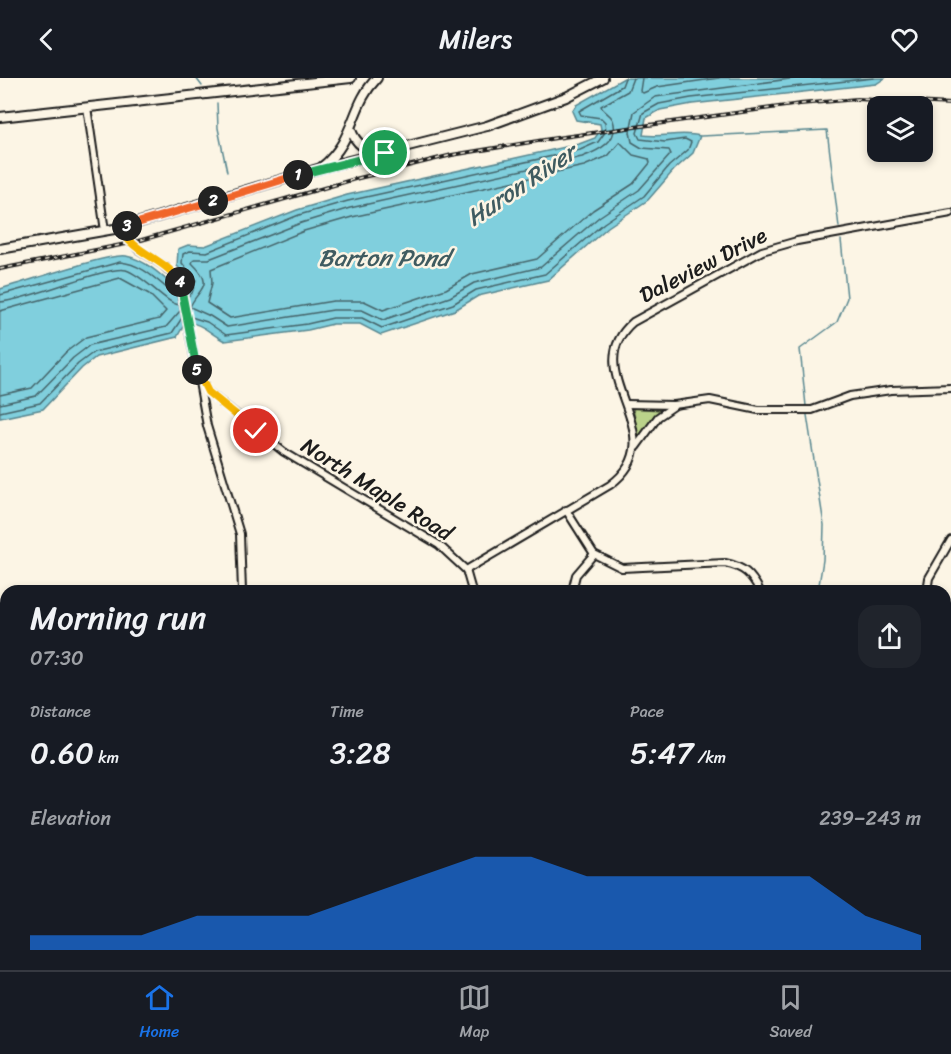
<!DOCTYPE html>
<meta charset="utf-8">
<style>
:root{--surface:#171b24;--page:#20242c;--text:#f1f3f6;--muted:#9ea1a6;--line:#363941;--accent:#1a73e8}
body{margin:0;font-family:Sriracha,sans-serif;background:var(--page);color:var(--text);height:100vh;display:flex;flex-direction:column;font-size:22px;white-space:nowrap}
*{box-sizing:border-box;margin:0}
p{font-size:20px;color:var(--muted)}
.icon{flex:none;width:33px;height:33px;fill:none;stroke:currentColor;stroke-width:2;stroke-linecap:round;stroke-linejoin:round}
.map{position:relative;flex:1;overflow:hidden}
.sheet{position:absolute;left:0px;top:507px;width:951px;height:386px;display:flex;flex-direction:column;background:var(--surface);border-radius:18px 18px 0 0;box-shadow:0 3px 9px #0003}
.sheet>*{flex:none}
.controls{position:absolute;left:867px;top:18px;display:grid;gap:12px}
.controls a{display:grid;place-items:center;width:66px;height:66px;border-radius:12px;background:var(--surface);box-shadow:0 3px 9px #0003;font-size:30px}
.pin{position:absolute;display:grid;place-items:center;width:51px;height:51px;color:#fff;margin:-26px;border:3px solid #fff;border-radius:50%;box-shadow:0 2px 6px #0007}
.km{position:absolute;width:30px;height:30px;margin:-15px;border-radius:50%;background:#222;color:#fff;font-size:16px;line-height:30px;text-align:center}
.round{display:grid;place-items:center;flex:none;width:63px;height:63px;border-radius:18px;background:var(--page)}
.summary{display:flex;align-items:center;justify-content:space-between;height:102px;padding:0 30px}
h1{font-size:33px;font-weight:600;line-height:45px}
.metrics{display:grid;grid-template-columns:repeat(3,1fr);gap:9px;height:102px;padding:6px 30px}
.metrics div{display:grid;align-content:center}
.metrics b{font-size:30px;font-weight:600}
.metrics small{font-size:16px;font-weight:400}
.metrics p{font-size:16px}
.chart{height:168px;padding:12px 30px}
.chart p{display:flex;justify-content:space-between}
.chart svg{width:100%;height:108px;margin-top:6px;fill:var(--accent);opacity:.7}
header{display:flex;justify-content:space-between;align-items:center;height:78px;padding:0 30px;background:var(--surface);font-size:27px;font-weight:600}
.dock{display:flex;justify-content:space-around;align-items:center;height:84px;border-top:2px solid var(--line);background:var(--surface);font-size:16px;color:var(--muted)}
.dock a{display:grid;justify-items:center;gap:3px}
.dock .current{color:var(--accent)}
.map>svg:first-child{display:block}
</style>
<header><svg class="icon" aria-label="back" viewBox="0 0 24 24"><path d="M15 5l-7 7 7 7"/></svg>Milers<svg class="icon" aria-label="heart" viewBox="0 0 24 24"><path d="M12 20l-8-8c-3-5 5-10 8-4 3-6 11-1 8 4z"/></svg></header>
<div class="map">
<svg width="951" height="892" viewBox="0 0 951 892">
<rect width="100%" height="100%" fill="#fcf5e5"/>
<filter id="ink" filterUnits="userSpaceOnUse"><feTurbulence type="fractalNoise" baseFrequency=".0167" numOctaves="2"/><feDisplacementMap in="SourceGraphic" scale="12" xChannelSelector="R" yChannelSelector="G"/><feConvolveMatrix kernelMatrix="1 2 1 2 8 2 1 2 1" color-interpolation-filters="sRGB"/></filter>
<g filter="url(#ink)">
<polygon fill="#bbd38a" stroke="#6c7853" stroke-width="1.5" points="633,330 660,332 640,357 638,357"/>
<path fill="#80cfdd" stroke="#588790" stroke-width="1.5" d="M624 0H885L876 6 692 26 660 32 646 40 643 57C663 60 681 53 700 58L693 75 674 92 648 122 608 149 548 202 478 218 455 232 381 257 360 246H333L308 252 225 263C211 257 201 243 185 245L177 259 96 279 82 290 43 331 0 340V211C23 205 109 175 126 178 147 182 165 201 180 214L186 213 190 201 177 188 178 171 188 167 205 168 297 132 347 117 579 66 595 60 601 51 600 46 576 42 572 33 576 27Z"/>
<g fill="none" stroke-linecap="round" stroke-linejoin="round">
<g stroke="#446469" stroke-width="1.5">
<path d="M633 0 628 13 601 28C603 34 610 35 613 42 620 63 598 73 582 79L350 130 301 145 209 181H194L192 185C217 209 197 211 190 229L210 238 227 249 333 232H362L383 242 450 219 474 205 541 189 599 139 639 112 671 76 669 72 642 70 632 64 630 54 634 34 655 19 797 0"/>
<polyline points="642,0 640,13 643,15 657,9 719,0"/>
<polygon points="620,64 633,77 649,81 650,85 633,106 593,132 537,181 472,196 446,211 383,232 364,223 333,223 230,240 207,225 212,205 211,191 304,153 352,139 584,88 608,78"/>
<path d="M0 217 120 184C144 186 160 206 178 219"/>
<polyline points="187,219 192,215 196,202 182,185 183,176 190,173 207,174 299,137 348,123 580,72 598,64 606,53 605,44 601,40 581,37 579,33 622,8 625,0"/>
<path d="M0 224C27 223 107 187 126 192 146 199 164 224 179 227"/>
<polyline points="0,233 120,200 149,216 166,233 159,241 86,259 66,274 32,310 0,317"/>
<polyline points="191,239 207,244 226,257 307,246 333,240 362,240 382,250 453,226 476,212 545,196 604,145 644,118 669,88 688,72 691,64 685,61 665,64 640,61 637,55 643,35 659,26 691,20 874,0"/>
<polyline points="0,326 36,318 73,280 90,267 166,249 180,233"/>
<polyline points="0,334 40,325 78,286 94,274 172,255 182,240"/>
</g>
<g stroke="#588790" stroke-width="1.5">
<polyline points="196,0 202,8"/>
<polyline points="217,25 218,50 227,94"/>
<polyline points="701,58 827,52 839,149"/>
<polyline points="806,328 800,271 837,244 847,220 841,162"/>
<polyline points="807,337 824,447 823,482 818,513"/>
<polyline points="776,892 778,886"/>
</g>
<defs>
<g id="minor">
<polyline points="87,29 105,153"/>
<polyline points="120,150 138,171 163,187 179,202 198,298 208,314 284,374 439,467 466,492 472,513"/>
<polyline points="199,304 207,348 240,456 242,513"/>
<polyline points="626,326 674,327 710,322 758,332 812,332 850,318 891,312 951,310"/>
<polyline points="636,369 658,339 674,328"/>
<path d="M566 432 594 476 622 490 725 485C744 489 751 496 760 513"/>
<path d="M466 492 610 407C679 357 574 295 633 244L762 173 797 163 951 135"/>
<polyline points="572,513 576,497 594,476"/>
<polyline points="927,513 929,500 951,462"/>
<polyline points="945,616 951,637"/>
<polyline points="6,680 2,703 6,751"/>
<polyline points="0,780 6,780"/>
<polyline points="519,886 519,892"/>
</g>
<g id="tertiary">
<polyline points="0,39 351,0"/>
<path d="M351 52C356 67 367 73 381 75"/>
<path d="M322 89C356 61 350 28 377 0"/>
<polyline points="0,171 120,150 321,90 487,48 566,19 603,0"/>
</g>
</defs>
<use href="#minor" stroke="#1c1c1c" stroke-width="10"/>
<use href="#tertiary" stroke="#1c1c1c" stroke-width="12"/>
<use href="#minor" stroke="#fcf5e5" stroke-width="6"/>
<use href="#tertiary" stroke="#fcf5e5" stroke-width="8"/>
<defs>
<polyline id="rail" points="0,191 131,165 355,101 452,77 556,60 800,26 857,21 951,26"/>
</defs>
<use href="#rail" stroke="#1c1c1c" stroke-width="4"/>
<use href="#rail" stroke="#fcf5e5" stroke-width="1.5" stroke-dasharray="4.5" stroke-linecap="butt"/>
</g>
</g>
<g fill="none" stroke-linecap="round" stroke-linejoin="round" filter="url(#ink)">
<defs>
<polyline id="split-1" points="298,97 385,75"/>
<polyline id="split-2" points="213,123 298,97"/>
<polyline id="split-3" points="127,148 213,123"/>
<path id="split-4" d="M127 148 120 150C134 176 166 181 180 204"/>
<polyline id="split-5" points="180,204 197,292"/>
<polyline id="split-6" points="197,292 208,314 256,353"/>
</defs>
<use href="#split-1" stroke="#fff" stroke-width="12"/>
<use href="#split-2" stroke="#fff" stroke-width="12"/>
<use href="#split-3" stroke="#fff" stroke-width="12"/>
<use href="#split-4" stroke="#fff" stroke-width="12"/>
<use href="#split-5" stroke="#fff" stroke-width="12"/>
<use href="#split-6" stroke="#fff" stroke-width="12"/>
<use href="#split-1" stroke="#22a559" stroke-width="8"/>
<use href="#split-2" stroke="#f0652b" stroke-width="8"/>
<use href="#split-3" stroke="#f0652b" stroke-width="8"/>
<use href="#split-4" stroke="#f5b400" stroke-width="8"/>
<use href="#split-5" stroke="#22a559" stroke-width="8"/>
<use href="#split-6" stroke="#f5b400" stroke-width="8"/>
</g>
<g text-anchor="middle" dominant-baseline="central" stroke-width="5" stroke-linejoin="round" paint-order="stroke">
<g font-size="22" fill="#1c1c1c" stroke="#fcf5e5">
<text transform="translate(703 187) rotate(-27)">Daleview Drive</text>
<text transform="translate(377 411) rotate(32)">North Maple Road</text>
</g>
<g font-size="24" font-style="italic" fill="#3f5b60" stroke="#fcf5e5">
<text transform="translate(521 107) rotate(-34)">Huron River</text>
<text x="384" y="180">Barton Pond</text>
</g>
</g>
</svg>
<div class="controls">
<a><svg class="icon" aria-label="layers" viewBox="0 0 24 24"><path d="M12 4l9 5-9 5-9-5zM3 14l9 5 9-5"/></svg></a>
</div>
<div class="pin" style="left:385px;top:75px;background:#1e9e55"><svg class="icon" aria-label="arrive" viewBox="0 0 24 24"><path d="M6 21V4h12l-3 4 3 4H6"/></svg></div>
<div class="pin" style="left:256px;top:353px;background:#d93025"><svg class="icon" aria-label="check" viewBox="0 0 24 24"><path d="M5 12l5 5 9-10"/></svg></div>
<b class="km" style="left:298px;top:97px">1</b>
<b class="km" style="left:213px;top:123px">2</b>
<b class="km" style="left:127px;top:148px">3</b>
<b class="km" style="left:180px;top:204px">4</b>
<b class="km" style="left:197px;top:292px">5</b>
<section class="sheet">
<div class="summary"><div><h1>Morning run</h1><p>07:30</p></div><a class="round"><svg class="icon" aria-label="share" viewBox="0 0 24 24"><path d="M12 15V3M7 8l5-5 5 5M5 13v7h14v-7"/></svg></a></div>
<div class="metrics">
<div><p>Distance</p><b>0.60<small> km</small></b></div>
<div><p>Time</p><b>3:28</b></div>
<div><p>Pace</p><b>5:47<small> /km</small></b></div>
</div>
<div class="chart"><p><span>Elevation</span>239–243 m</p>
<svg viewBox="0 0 160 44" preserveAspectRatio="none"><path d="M0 44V38L10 38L20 38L30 30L40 30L50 30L60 22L70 14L80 6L90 6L100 14L110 14L120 14L130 14L140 14L150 30L160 38V44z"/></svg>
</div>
</section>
</div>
<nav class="dock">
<a class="current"><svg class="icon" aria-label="home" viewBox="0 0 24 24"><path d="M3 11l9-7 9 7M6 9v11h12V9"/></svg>Home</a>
<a><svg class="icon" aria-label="map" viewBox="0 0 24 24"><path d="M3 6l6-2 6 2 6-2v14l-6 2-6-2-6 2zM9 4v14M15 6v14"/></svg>Map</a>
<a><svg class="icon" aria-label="saved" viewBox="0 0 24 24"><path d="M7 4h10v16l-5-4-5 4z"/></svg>Saved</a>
</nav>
